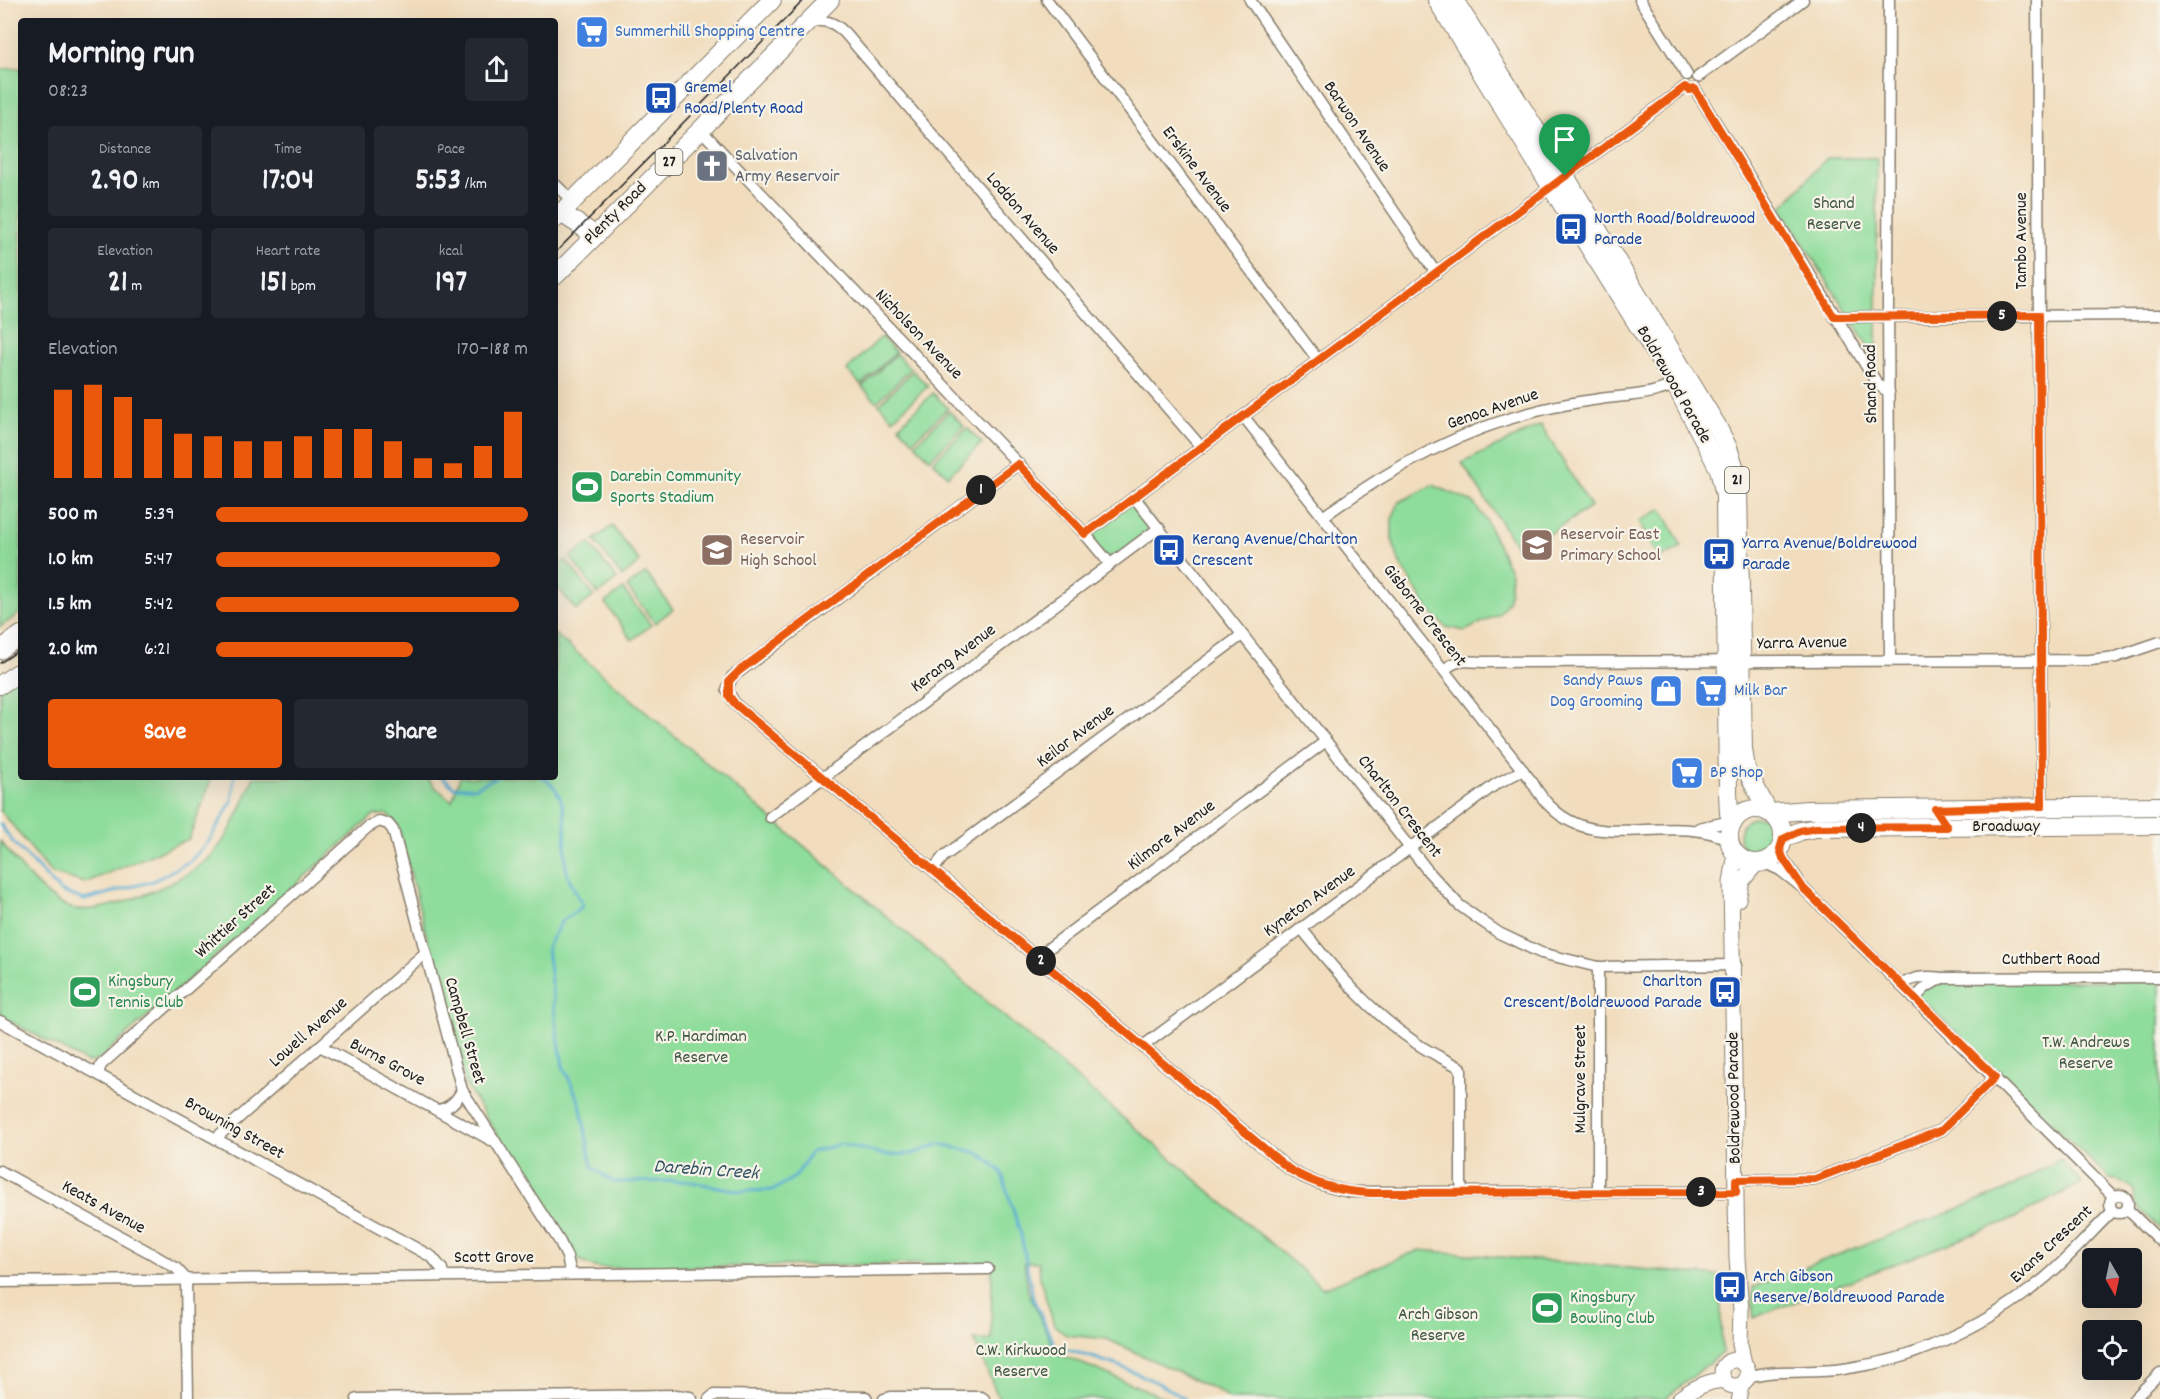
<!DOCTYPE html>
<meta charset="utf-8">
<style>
:root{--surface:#171b24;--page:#242831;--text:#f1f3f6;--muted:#9ea1a6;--accent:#ea580c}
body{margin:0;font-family:Dekko,sans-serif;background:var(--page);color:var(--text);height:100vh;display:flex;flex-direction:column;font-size:22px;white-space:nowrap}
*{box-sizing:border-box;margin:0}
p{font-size:20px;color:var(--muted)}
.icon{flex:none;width:33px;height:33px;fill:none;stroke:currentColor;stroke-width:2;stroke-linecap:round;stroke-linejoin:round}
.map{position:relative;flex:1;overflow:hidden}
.sheet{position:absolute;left:18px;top:18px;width:540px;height:762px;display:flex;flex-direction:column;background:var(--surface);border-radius:6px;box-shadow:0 6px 24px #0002}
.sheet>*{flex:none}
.needle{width:39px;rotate:171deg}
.controls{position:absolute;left:2082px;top:1248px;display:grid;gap:12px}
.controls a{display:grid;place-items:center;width:60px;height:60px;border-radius:6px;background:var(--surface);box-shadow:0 6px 24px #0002;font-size:30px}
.pin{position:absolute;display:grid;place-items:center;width:51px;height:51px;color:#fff;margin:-62px -26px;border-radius:50% 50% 50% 0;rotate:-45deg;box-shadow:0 0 6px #0007}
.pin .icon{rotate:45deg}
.km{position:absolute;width:30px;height:30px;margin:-15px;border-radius:50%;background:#222;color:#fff;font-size:16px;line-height:30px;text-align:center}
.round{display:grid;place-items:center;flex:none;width:63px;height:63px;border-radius:6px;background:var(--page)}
.summary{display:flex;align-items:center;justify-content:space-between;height:102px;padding:0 30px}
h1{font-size:33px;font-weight:700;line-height:45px}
.stats{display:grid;grid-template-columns:repeat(3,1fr);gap:9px;height:102px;padding:6px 30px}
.stats div{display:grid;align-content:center;border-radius:6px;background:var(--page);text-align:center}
.stats b{font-size:30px;font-weight:700}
.stats small{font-size:16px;font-weight:400}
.stats p{font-size:16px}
.chart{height:168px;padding:12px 30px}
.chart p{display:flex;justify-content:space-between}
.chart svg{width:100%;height:108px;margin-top:6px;stroke:var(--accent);stroke-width:6}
.cta{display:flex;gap:12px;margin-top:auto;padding:12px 30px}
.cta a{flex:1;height:69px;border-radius:6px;background:var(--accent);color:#fff;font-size:24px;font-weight:700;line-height:69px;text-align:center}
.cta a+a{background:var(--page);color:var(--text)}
ul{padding:0 30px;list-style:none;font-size:20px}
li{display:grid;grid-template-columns:96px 72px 1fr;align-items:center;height:45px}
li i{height:15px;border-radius:8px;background:var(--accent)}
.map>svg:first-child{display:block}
</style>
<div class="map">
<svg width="2160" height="1399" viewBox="0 0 2160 1399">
<rect width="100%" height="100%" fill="#f7f3e8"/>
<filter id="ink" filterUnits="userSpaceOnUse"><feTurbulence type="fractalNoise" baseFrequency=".0167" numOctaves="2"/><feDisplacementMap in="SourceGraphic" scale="12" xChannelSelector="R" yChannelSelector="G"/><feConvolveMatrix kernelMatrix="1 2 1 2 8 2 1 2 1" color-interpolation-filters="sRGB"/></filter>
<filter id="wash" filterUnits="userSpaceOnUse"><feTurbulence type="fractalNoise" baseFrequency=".008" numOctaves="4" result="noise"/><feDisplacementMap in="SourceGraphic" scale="24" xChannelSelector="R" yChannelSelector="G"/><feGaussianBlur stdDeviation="1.35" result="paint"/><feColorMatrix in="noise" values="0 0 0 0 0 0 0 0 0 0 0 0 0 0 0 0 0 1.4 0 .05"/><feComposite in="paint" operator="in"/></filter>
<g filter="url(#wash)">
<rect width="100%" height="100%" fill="#f1ddbd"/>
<g fill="#8fdd9b" stroke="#567c5c" stroke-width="1.5">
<polygon points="21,68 21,612 0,627 0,69"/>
<polygon points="1827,158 1877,158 1877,360 1781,208"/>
<polygon points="881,337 896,352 861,385 847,370"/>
<polygon points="896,354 911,369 877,402 862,387"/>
<polygon points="913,371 928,386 893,419 879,404"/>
<polygon points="933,393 948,408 913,441 899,426"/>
<polygon points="949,411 964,426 930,459 915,444"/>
<polygon points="1541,425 1591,507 1520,552 1462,463"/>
<polygon points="967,428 982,443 948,476 933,461"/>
<polygon points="1433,485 1473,502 1486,520 1511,573 1509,600 1499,614 1465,631 1446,627 1429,610 1400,564 1392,539 1392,519 1399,502"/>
<polygon points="1134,497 1159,528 1110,564 1085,534"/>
<polygon points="1662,509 1682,547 1659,559 1639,521"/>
<polygon points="612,526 640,562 622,577 594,540"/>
<polygon points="589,543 617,579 598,594 570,557"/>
<polygon points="566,560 594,596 576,610 555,584 555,568"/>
<polygon points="646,573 673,609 655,623 627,587"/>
<polygon points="623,589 651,625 632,640 605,603"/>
<path d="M555 634 1323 1288 1420 1250 1720 1276 1722 1353 1665 1399H1230L1218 1391 1107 1339 1066 1335 1054 1325 1040 1279 1039 1262H1024L1028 1291 1056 1353 1168 1399H999L974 1340H991L992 1263 598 1268 588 1265 577 1258 465 1084 399 829 394 820 386 814 373 816 97 1061 86 1062 0 1016V841C19 864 40 896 68 907 99 920 187 880 210 857 232 835 242 804 254 777H427L434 786 452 801 460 777H555Z"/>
<polygon points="21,674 21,777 212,777 189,839 85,883 51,873 0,810 0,688"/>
<circle cx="1758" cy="836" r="19"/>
<polygon points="1924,981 2160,981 2160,1229 2135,1205 2134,1190 2121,1181 2110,1179 1911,989 1916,984"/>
<polygon points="2060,1159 2082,1183 2013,1219 1753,1318 1753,1287 2002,1192"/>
</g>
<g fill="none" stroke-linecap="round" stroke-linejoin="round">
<g stroke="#56add3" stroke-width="3">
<polyline points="442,777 454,787 474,788 498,777"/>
<path d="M542 777C574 796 563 835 566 867 567 879 578 895 583 906L561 922 547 947 556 1025 563 1066 580 1103 592 1167 613 1182 686 1181 741 1191 774 1190 796 1176 811 1152 841 1144 886 1155 912 1154 940 1144 979 1153 1001 1171 1021 1235 1033 1298 1055 1346C1099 1359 1146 1372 1185 1399"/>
<polyline points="0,824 13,842 60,891 84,900 153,881 190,861 209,841 232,801 234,777"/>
</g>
</g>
</g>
<g filter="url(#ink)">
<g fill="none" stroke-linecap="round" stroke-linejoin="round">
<defs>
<g id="minor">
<polyline points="1047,0 1318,360"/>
<polyline points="1250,0 1436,273"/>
<polyline points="1640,0 1687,75"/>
<polyline points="1889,0 1888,305 1890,660"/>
<polyline points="2037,0 2042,806"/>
<path d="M809 22C825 19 834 22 845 33L1202 448"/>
<polyline points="1698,77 1803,0"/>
<polyline points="1695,89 1878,385 1889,392"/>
<polyline points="701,130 1085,534 1110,564"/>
<polyline points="555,184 573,202"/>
<polyline points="1834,317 2160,315"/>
<path d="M1244 417 1532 782C1580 868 1660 807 1730 840"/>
<path d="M1018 464 732 677 727 690 735 704 1289 1169C1308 1181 1328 1188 1350 1192H1736"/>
<polyline points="1134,497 1428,871 1459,905 1480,920 1499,933 1541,953 1598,967 1736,965"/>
<path d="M1324 516C1389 469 1459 430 1537 411 1558 405 1578 402 1600 399 1626 395 1657 396 1680 381"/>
<polyline points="1085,534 1685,87"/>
<path d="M1445 669C1460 658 1465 662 1483 662L2090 660 2116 657 2160 642"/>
<polyline points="770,817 1159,528"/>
<polyline points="1699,828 1722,823 1732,824"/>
<polyline points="1780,849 1783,858 1798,880"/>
<polyline points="1763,862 1780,870 1803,888 2113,1196"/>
<polyline points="933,870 943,857 1242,635"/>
<path d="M1301 928C1337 973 1368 1010 1416 1043 1430 1053 1447 1060 1461 1068V1183L1463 1192"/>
<polyline points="1037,957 1326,741"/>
<polyline points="1598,967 1598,1192"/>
<path d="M1901 985C1915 976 1926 976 1943 978L2160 977"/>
<polyline points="1914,999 1926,987 1942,978"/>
<polyline points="0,1021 432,1257 442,1269 443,1275"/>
<polyline points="320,1046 491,1140"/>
<polyline points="1143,1046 1496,784 1523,770"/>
<polyline points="98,1074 101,1065 368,827 379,821 388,824 393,830 462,1090 560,1242 567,1257 571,1274"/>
<path d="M438 1110C450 1108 457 1101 462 1090"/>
<polyline points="216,1138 425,953"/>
<polyline points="0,1171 147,1251 176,1268 186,1279 188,1399"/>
<polyline points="1736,1180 1815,1179 1942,1130 1995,1077"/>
<circle cx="2119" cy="1204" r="9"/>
<polyline points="2127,1209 2160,1241"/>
<polyline points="0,1282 988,1269"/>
<path d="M1748 1377C1779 1368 1811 1374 1843 1369 1865 1365 1890 1362 1910 1354 1958 1337 2005 1311 2045 1278 2069 1258 2090 1233 2113 1211"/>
<polyline points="357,1399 676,1395 690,1397 692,1399"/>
<polyline points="709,1399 714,1395 866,1397 867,1399"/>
<polyline points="884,1399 891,1397 981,1397 984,1399"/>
<polyline points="2134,1399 2160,1373"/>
</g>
<polyline id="tertiary" points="1739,1399 1742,1384"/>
<g id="secondary">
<polyline points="1736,853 1731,882 1737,1258 1741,1310 1740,1344 1744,1364"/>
<polyline points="1738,899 1742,881 1757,863"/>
<circle cx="1735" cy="1373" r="13"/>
<path d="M1679 1399C1693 1388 1707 1381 1724 1380"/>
</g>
<g id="primary">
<polyline points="1437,0 1552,188 1675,384 1719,469 1725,495 1728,793 1729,813 1733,823"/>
<polyline points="1454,0 1565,176 1717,426 1728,448 1735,469 1738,489 1743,749 1746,769 1768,812"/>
<circle cx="1756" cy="836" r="27"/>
<polyline points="1770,813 1807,810 2160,806"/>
<polyline points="1783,839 1800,831 1816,828 2160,825"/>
</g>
<g id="trunk">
<polyline points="561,213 595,235"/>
<polyline points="555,219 772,0"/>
<polyline points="555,276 830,0"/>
<polyline points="0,650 21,635"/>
<polyline points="0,685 21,671"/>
</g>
</defs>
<use href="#minor" stroke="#867c6c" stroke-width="13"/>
<use href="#tertiary" stroke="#867c6c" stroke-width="16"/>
<use href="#secondary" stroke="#867c6c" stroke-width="17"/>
<use href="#primary" stroke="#867c6c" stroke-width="20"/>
<use href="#trunk" stroke="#867c6c" stroke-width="20"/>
<use href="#minor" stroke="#fff" stroke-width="10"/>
<use href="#tertiary" stroke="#fff" stroke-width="14"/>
<use href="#secondary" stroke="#fff" stroke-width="15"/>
<use href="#primary" stroke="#fff" stroke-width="18"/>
<use href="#trunk" stroke="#fff" stroke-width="18"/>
<g stroke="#1c1c1c" stroke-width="1.5">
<polyline points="555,253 804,0"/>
<polyline points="0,663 21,649"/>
</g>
</g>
</g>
<g fill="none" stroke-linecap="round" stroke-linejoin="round" filter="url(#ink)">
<defs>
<path id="route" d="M1685 87 1689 90 1695 89 1834 317 2039 315 2042 806 1935 809 1947 827 1816 828 1800 831 1783 839 1780 849 1783 858 1803 888 1995 1077 1942 1130 1815 1179 1736 1180V1192L1371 1193C1341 1192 1315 1185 1289 1169L735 704 729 696V681L739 671 1018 464 1085 534Z"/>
</defs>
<use href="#route" stroke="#fff" stroke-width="12"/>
<use href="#route" stroke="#ea580c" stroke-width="8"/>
</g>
<defs>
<symbol id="supermarket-square" viewBox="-11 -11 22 22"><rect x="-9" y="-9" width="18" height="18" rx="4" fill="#3f7fe0" stroke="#f7f3e8"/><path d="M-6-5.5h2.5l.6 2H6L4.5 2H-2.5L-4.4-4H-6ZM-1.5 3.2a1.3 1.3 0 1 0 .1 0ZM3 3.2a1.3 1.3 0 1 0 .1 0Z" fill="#fff"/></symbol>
<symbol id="bus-square" viewBox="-11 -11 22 22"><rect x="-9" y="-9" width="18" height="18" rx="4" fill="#1a4fb4" stroke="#f7f3e8"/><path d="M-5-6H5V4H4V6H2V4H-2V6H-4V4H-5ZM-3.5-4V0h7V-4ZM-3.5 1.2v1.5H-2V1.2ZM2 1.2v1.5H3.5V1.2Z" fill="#fff"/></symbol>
<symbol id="church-square" viewBox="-11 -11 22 22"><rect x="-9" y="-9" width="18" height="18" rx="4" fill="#6b7280" stroke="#f7f3e8"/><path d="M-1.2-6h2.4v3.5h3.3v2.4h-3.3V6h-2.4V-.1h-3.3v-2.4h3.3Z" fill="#fff"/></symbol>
<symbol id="stadium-square" viewBox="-11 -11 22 22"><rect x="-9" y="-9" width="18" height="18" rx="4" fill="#2e9e5b" stroke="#f7f3e8"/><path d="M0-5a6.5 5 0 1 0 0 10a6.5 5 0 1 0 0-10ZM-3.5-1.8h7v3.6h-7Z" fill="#fff"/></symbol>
<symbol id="school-square" viewBox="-11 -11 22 22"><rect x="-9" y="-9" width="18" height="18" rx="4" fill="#8d6e63" stroke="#f7f3e8"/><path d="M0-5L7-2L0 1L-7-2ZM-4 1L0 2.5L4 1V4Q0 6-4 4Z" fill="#fff"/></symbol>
<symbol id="shop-square" viewBox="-11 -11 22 22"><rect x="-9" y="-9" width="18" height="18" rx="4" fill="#3f7fe0" stroke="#f7f3e8"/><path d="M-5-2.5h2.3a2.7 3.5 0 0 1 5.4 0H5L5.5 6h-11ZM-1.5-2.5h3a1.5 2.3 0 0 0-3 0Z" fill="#fff"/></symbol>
</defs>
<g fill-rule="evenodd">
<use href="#supermarket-square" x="573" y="13" width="38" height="38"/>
<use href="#bus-square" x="642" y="79" width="38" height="38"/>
<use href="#church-square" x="693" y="147" width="38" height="38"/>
<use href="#bus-square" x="1552" y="210" width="38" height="38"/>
<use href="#stadium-square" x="568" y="468" width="38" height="38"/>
<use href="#school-square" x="1518" y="526" width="38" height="38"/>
<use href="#school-square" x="698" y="531" width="38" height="38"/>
<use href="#bus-square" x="1150" y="531" width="38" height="38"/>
<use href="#bus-square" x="1700" y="535" width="38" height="38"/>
<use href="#shop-square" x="1647" y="672" width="38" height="38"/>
<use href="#supermarket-square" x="1692" y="672" width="38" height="38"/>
<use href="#supermarket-square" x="1668" y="754" width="38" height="38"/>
<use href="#stadium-square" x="66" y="973" width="38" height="38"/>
<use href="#bus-square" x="1706" y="973" width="38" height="38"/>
<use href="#bus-square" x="1711" y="1268" width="38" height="38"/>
<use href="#stadium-square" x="1528" y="1289" width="38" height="38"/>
</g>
<g text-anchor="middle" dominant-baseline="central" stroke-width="4.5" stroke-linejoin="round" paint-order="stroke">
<g fill="#f7f3e8" stroke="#5e5c59" stroke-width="1.5">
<rect x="655.5" y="149" width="27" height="26" rx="4.5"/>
<rect x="1725" y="467" width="24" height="26" rx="4.5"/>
</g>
<g font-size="16" font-weight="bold" fill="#1c1c1c">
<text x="669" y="162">27</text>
<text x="1737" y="480">21</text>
</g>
<g font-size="18" fill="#366cbe" stroke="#f7f3e8" text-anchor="start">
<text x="615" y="32">Summerhill Shopping Centre</text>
<text x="1643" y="681" text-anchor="end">Sandy Paws<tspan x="1643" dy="21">Dog Grooming</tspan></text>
<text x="1734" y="691">Milk Bar</text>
<text x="1710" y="773">BP Shop</text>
</g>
<g font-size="18" fill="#164399" stroke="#f7f3e8" text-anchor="start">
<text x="684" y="88">Gremel<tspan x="684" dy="21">Road/Plenty Road</tspan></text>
<text x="1594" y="219">North Road/Boldrewood<tspan x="1594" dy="21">Parade</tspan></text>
<text x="1192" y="540">Kerang Avenue/Charlton<tspan x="1192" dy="21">Crescent</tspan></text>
<text x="1742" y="544">Yarra Avenue/Boldrewood<tspan x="1742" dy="21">Parade</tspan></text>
<text x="1702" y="982" text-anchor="end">Charlton<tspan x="1702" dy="21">Crescent/Boldrewood Parade</tspan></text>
<text x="1753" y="1277">Arch Gibson<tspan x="1753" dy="21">Reserve/Boldrewood Parade</tspan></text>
</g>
<g font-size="18" fill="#1c1c1c" stroke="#f7f3e8">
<text transform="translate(1356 127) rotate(56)">Barwon Avenue</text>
<text transform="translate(1196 170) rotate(53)">Erskine Avenue</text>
<text transform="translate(616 214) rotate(-45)">Plenty Road</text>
<text transform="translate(1022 214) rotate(49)">Loddon Avenue</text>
<text transform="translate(2022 241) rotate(-90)">Tambo Avenue</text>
<text transform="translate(918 335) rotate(46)">Nicholson Avenue</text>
<text transform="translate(1872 384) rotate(-91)">Shand Road</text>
<text transform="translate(1673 385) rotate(60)">Boldrewood Parade</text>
<text transform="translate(1493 410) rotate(-19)">Genoa Avenue</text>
<text transform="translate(1424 616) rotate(52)">Gisborne Crescent</text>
<text transform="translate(1802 644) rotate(-1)">Yarra Avenue</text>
<text transform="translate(954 659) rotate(-37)">Kerang Avenue</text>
<text transform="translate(1076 737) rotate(-37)">Keilor Avenue</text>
<text transform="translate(1399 807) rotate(52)">Charlton Crescent</text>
<text x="2006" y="827">Broadway</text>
<text transform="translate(1172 836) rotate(-37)">Kilmore Avenue</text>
<text transform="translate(1310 902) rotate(-36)">Kyneton Avenue</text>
<text transform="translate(236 922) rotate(-42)">Whittier Street</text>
<text x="2051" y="960">Cuthbert Road</text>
<text transform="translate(464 1031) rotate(74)">Campbell Street</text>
<text transform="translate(309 1033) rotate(-41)">Lowell Avenue</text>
<text transform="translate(387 1063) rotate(28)">Burns Grove</text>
<text transform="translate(1581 1079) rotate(-90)">Mulgrave Street</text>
<text transform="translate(1735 1098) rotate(-91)">Boldrewood Parade</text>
<text transform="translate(234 1129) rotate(29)">Browning Street</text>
<text transform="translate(103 1208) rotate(29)">Keats Avenue</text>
<text transform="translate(2052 1245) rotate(-43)">Evans Crescent</text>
<text x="494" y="1258">Scott Grove</text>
</g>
<g font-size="18" fill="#5b616d" stroke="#f7f3e8" text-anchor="start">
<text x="735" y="156">Salvation<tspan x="735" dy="21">Army Reservoir</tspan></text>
</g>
<g font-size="18" fill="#3e5642" stroke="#f7f3e8">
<text x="1834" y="204">Shand<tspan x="1834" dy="21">Reserve</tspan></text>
<text x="701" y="1037">K.P. Hardiman<tspan x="701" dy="21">Reserve</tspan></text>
<text x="2086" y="1043">T.W. Andrews<tspan x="2086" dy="21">Reserve</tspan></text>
<text x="1438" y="1315">Arch Gibson<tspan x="1438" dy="21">Reserve</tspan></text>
<text x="1021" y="1351">C.W. Kirkwood<tspan x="1021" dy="21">Reserve</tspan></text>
</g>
<g font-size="18" fill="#27864d" stroke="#f7f3e8" text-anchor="start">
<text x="610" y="477">Darebin Community<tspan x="610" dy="21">Sports Stadium</tspan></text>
<text x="108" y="982">Kingsbury<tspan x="108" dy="21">Tennis Club</tspan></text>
<text x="1570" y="1298">Kingsbury<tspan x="1570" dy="21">Bowling Club</tspan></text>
</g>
<g font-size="18" fill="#785e54" stroke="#f7f3e8" text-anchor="start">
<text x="1560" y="535">Reservoir East<tspan x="1560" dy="21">Primary School</tspan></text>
<text x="740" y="540">Reservoir<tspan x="740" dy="21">High School</tspan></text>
</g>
<g font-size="20" font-style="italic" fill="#335665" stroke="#f7f3e8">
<text transform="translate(706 1171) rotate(4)">Darebin Creek</text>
</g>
</g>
</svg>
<div class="controls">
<a><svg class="needle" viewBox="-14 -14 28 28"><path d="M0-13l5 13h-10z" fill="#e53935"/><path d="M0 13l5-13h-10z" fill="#9ea1a6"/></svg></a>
<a><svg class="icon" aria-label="locate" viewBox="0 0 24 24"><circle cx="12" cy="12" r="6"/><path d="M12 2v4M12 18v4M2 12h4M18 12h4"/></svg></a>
</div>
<div class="pin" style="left:1565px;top:176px;background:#1e9e55"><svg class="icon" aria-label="arrive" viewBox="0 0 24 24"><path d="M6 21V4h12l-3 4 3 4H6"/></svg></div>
<b class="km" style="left:981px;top:490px">1</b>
<b class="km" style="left:1041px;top:961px">2</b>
<b class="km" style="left:1701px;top:1192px">3</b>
<b class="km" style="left:1861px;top:828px">4</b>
<b class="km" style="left:2002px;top:316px">5</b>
<section class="sheet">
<div class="summary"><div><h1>Morning run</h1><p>08:23</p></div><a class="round"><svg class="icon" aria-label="share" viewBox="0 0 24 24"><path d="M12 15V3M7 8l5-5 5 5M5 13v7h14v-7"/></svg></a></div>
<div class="stats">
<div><p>Distance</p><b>2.90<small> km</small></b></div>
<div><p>Time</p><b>17:04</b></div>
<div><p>Pace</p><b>5:53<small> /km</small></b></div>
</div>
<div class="stats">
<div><p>Elevation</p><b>21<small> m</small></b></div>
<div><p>Heart rate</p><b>151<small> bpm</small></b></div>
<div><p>kcal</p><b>197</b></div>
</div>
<div class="chart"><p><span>Elevation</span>170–188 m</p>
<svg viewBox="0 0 160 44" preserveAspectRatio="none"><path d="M5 44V8M15 44V6M25 44V11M35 44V20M45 44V26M55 44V27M65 44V29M75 44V29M85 44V27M95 44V24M105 44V24M115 44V29M125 44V36M135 44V38M145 44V31M155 44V17"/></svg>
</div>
<ul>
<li><b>500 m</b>5:39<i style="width:100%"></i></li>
<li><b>1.0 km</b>5:47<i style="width:91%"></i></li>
<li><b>1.5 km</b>5:42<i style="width:97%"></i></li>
<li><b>2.0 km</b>6:21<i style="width:63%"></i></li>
</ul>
<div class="cta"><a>Save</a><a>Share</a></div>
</section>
</div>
